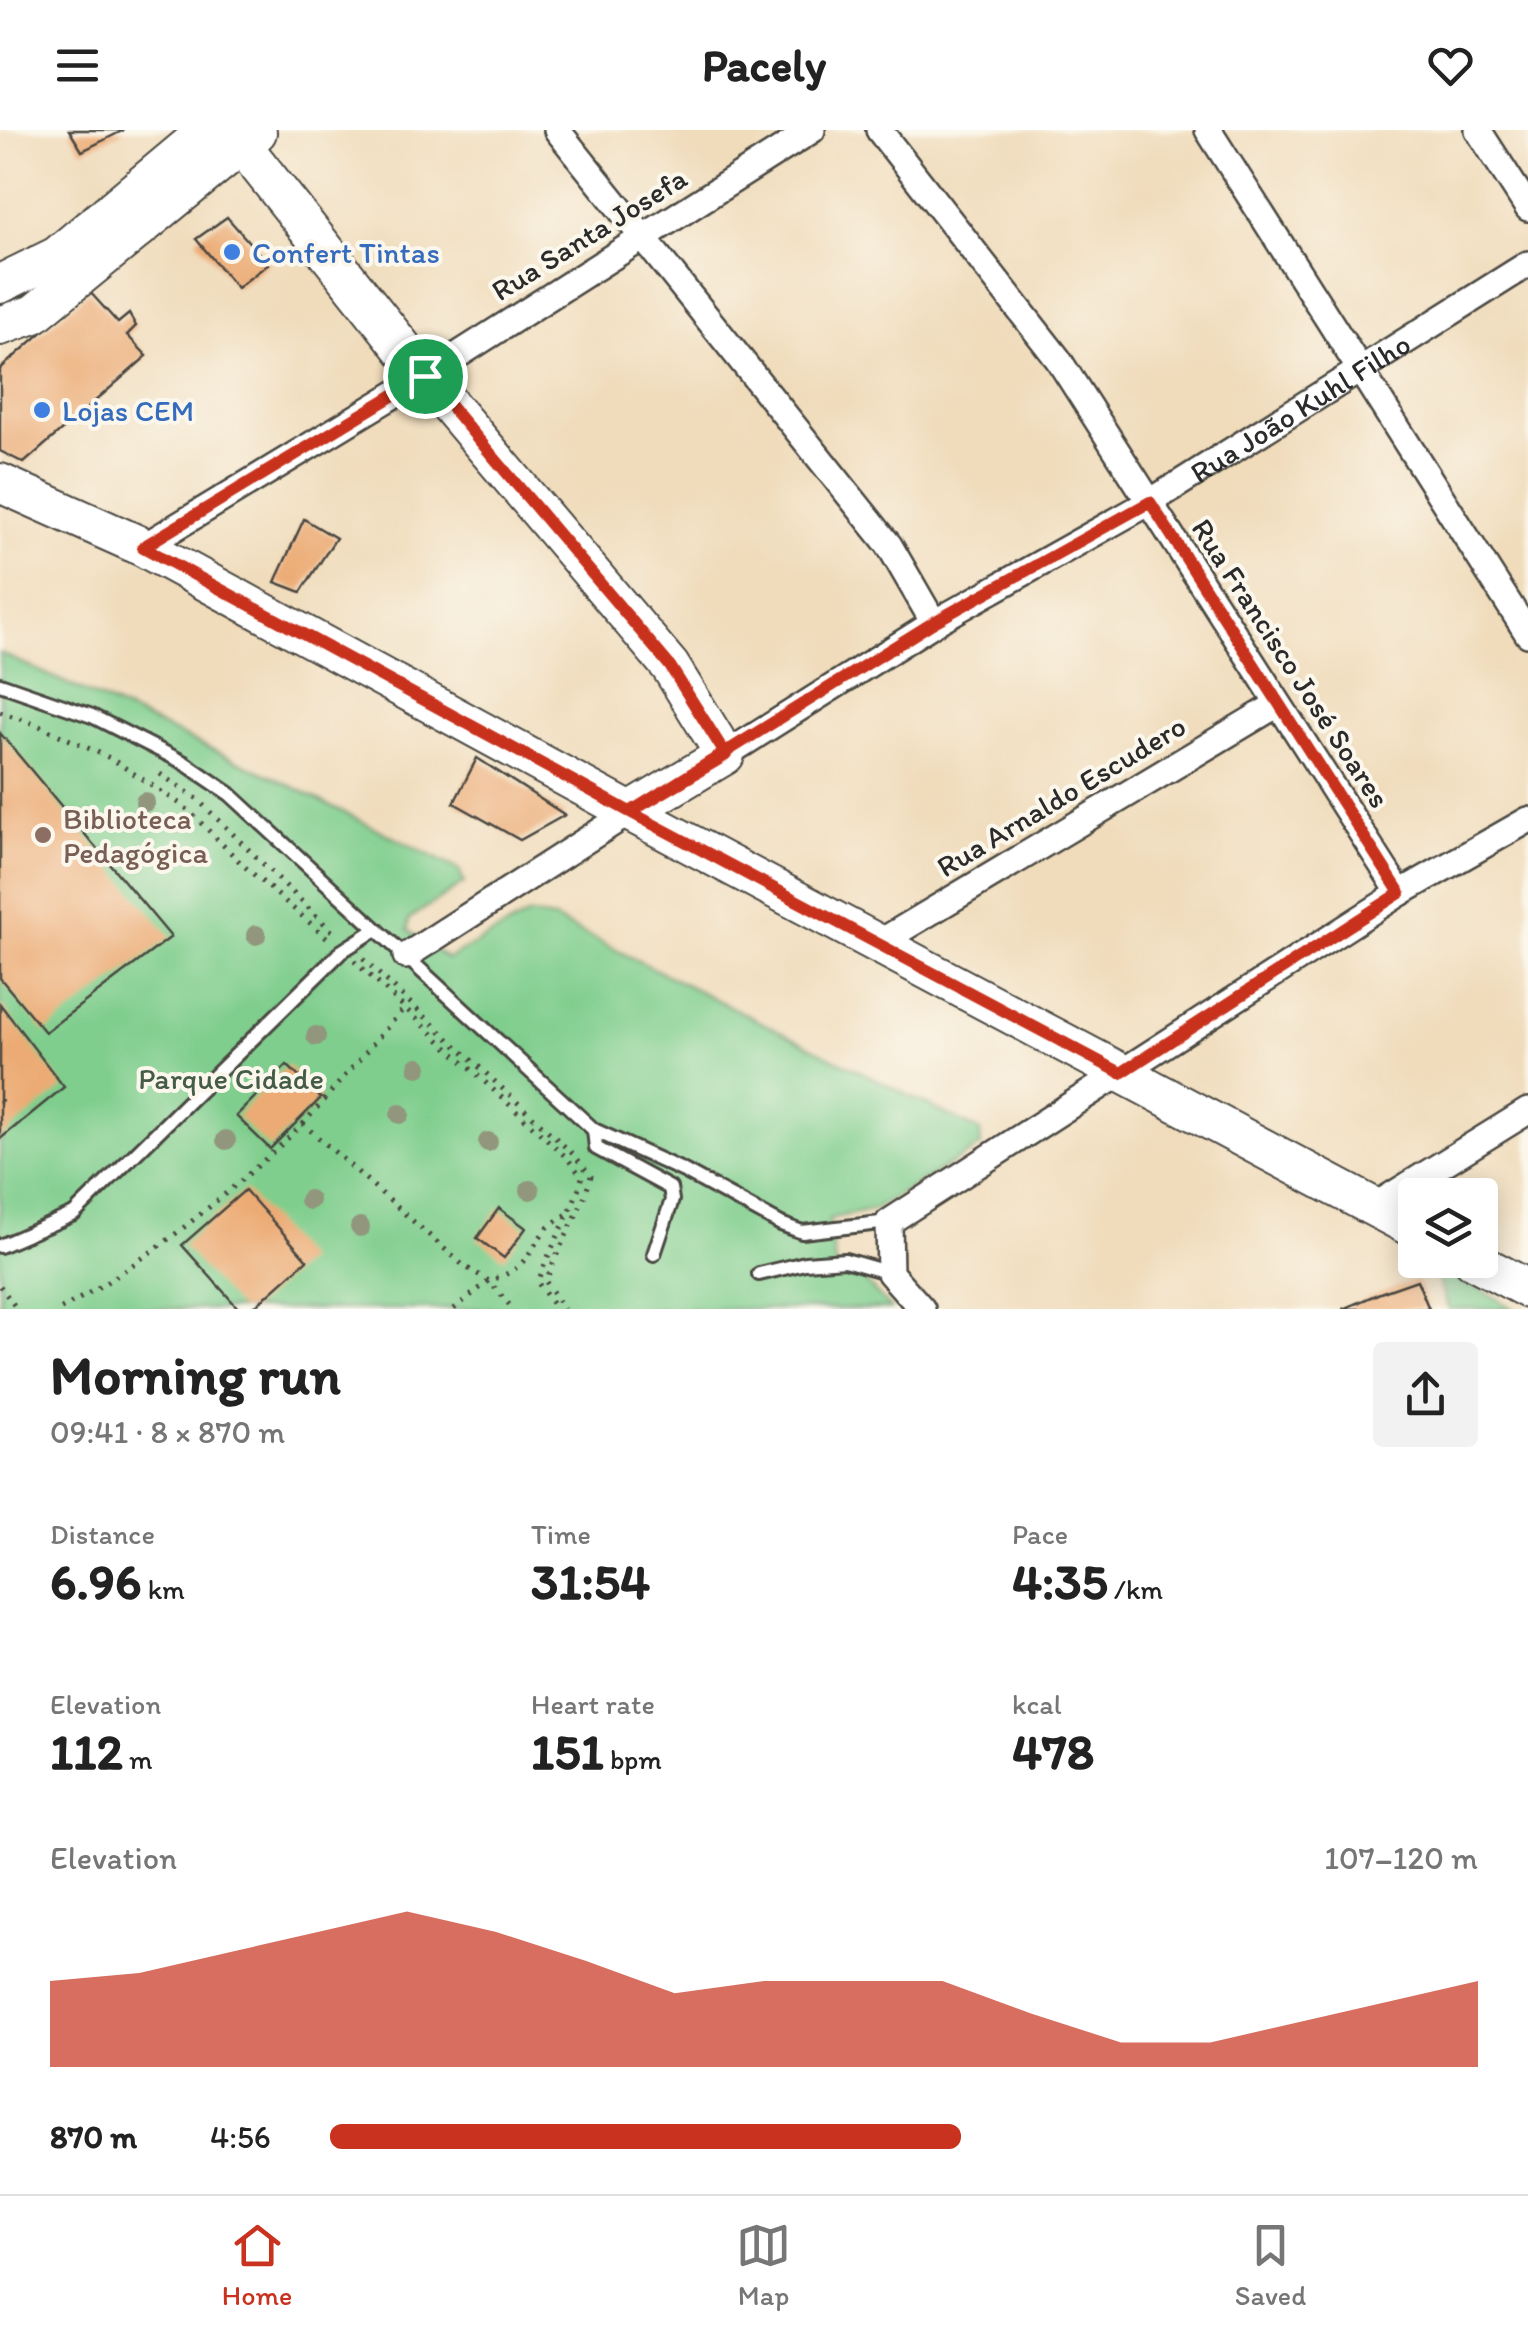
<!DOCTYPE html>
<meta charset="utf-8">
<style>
:root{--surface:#fff;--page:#f2f2f2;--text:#222;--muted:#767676;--line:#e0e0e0;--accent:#c8321e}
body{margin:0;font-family:Itim,sans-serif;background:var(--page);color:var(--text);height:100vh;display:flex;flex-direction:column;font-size:38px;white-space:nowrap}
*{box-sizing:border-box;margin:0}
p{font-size:32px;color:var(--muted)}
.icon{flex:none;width:55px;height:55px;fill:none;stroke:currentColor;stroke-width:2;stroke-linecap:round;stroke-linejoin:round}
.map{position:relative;height:1179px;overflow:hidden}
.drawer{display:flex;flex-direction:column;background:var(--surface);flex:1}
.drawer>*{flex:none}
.tools{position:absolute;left:1398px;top:1048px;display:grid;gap:20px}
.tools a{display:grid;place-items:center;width:100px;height:100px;border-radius:10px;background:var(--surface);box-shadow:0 5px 25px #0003;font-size:50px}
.pin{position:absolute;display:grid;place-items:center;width:85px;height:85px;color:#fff;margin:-42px;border:5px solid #fff;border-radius:50%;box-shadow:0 2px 10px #0007}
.round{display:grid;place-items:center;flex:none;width:105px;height:105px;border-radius:10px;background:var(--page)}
.head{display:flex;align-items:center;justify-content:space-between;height:170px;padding:0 50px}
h1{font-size:55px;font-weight:700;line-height:75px}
.stats{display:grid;grid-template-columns:repeat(3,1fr);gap:15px;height:170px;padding:10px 50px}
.stats div{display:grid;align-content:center}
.stats b{font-size:50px;font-weight:700}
.stats small{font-size:28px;font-weight:400}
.stats p{font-size:28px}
.chart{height:280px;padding:20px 50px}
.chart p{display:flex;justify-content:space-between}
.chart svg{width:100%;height:180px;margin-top:10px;fill:var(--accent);opacity:.7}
ul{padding:0 50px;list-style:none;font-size:32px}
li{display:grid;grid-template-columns:160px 120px 1fr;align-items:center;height:75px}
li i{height:25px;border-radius:12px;background:var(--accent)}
header{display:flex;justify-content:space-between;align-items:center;height:130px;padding:0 50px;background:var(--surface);font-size:45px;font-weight:700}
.dock{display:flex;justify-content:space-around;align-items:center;height:140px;border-top:2px solid var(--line);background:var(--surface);font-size:28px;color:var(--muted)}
.dock a{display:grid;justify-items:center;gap:5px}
.dock .on{color:var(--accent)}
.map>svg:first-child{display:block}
</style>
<header><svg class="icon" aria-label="menu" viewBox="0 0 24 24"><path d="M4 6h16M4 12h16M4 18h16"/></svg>Pacely<svg class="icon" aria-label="heart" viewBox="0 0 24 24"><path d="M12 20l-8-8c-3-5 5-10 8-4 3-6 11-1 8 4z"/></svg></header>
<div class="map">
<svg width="1528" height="1179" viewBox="0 0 1528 1179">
<rect width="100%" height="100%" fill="#fbf7ec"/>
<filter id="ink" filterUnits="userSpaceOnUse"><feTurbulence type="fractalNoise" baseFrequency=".01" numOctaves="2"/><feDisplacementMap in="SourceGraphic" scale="20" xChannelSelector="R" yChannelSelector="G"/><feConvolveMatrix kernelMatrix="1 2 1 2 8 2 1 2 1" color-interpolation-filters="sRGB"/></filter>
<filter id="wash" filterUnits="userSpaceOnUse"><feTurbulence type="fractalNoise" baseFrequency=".0048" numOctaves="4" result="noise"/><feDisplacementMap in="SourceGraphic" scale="40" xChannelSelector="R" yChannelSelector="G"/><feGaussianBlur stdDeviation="2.25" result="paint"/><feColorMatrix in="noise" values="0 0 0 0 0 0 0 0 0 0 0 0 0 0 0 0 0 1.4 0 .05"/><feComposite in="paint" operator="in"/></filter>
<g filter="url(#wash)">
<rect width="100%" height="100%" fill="#f0dcbb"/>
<g fill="#7fce8d" stroke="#557c5c" stroke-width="2.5">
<polygon points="0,523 277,649 459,740 464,753 409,789 408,800 447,829 529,785 554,789 980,1001 981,1016 875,1079 829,1089 836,1140 859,1145 891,1179 0,1179"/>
<polygon points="1430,1130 1435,1130 1513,1179 1449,1179"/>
</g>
<g id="blocks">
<g fill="#ecab75">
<polygon points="69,0 124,0 82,21"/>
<polygon points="227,87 268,134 237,158 196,109"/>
<polygon points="89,161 118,193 129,184 136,196 127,205 147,226 24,333 0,321 0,239"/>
<polygon points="304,389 336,408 301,462 275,452"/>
<polygon points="0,603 171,807 45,902 0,848"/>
<polygon points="477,628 565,685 520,710 454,673"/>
<polygon points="0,874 64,957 0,1009"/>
<polygon points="287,935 321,968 270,1019 236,986"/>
<polygon points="245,1060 307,1130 252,1179 239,1179 182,1115"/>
<polygon points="499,1078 526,1098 504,1128 477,1108"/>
<polygon points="1417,1150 1429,1179 1343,1179 1380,1163"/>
</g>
</g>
</g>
<g filter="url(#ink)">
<use href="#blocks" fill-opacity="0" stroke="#494641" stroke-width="2.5"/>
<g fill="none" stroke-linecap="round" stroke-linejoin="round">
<defs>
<g id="service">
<polyline points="0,554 92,586 183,632 230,664 594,1000 684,1041 781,1094 802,1102 889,1092"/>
<polyline points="594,1000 596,1018 670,1058 672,1070 654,1124"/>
<polyline points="0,1116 74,1084 342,821 375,800"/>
<polyline points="759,1144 805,1133 845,1130 890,1143"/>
</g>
<g id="minor">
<polyline points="557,0 889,415 934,493"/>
<polyline points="879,0 1058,229 1400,763"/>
<polyline points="1208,0 1528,504"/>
<polyline points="1478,0 1528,78"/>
<polyline points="143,417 425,246 812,0"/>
<path id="s1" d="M725 625 934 493 1150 372 1528 134"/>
<polyline points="877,814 1278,574"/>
<polyline points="406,826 630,682"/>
<polyline points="1373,1077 1528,981"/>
<polyline points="922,1179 890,1143 889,1092 1400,763 1528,690"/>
</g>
<g id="secondary">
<polyline points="230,0 425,246 670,536 725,625 630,682"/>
<polyline points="0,154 57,126 208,0"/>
<polyline points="0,196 34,184 257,2"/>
<polyline points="0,353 143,417 630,682 1415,1099"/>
<polyline points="1473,1130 1528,1159"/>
</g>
</defs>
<use href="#service" stroke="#494641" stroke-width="18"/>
<use href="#minor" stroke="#494641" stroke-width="30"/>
<use href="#secondary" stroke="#494641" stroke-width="42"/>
<g stroke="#494641" stroke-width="5" stroke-dasharray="2.5 8" stroke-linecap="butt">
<polyline points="0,582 35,594 110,628 185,677 244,736 331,811"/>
<polyline points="160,644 195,667 336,805"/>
<path d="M363 829 574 1025 591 1046C581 1084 558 1115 546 1152L564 1179"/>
<path d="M354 831 567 1028 582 1047C572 1085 550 1115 538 1153L556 1179"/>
<polyline points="0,970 2,973"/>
<polyline points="303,994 406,876"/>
<polyline points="0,1156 17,1179"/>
<path d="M61 1179C146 1133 233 1061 303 994L464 1136 489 1151C524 1139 524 1130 543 1103 549 1094 561 1089 570 1082"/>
<polyline points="454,1179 489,1151 513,1179"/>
</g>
<use href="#service" stroke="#fff" stroke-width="12"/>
<use href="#minor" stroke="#fff" stroke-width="25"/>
<use href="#secondary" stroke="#fff" stroke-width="38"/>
</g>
<g fill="#91967c">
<circle cx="145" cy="672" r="10"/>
<circle cx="256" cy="805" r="10"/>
<circle cx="316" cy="906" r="10"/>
<circle cx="418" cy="937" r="10"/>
<circle cx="400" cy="984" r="10"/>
<circle cx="226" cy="1010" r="10"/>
<circle cx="488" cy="1012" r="10"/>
<circle cx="530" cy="1060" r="10"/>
<circle cx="309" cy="1070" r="10"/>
<circle cx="360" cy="1097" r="10"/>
</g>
</g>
<g fill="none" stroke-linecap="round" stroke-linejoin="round" filter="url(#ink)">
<defs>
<polyline id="route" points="425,246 670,536 726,625 630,682 1121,943 1400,763 1150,372 934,492 630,682 143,417 425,246"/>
</defs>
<use href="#route" stroke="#fff" stroke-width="20"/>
<use href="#route" stroke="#c8321e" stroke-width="12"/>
</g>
<g fill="#3f7fe0" stroke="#fbf7ec" stroke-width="4">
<circle cx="232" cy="122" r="10"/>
<circle cx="42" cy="280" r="10"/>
</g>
<circle fill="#8d6e63" stroke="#fbf7ec" stroke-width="4" cx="43" cy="705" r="10"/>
<g text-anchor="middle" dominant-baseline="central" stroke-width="8" stroke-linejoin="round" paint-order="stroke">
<g font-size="30" fill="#2b2b2b" stroke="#fbf7ec">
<text transform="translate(589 104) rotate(-32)">Rua Santa Josefa</text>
<text stroke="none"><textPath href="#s1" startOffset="672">Rua João Kuhl Filho</textPath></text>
<text transform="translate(1291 533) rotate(57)">Rua Francisco José Soares</text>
<text transform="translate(1061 666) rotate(-31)">Rua Arnaldo Escudero</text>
</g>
<g font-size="30" fill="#366cbe" stroke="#fbf7ec" text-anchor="start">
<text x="252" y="122">Confert Tintas</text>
<text x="62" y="280">Lojas CEM</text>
</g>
<g font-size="30" fill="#785e54" stroke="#fbf7ec" text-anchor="start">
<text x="63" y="688">Biblioteca<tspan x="63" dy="34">Pedagógica</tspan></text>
</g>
<g font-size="30" fill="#445c48" stroke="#fbf7ec">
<text x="231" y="948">Parque Cidade</text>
</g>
</g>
</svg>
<div class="tools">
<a><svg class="icon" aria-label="layers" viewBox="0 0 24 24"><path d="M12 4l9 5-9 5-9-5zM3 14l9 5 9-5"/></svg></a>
</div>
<div class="pin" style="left:425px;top:246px;background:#1e9e55"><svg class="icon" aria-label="arrive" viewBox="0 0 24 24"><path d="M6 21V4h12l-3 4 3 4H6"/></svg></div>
</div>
<section class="drawer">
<div class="head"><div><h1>Morning run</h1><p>09:41 · 8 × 870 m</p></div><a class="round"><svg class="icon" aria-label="share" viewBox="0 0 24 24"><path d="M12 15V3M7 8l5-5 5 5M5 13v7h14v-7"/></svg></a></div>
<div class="stats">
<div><p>Distance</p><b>6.96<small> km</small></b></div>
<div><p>Time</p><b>31:54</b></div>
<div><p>Pace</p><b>4:35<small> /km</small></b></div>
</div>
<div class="stats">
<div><p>Elevation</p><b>112<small> m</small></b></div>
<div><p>Heart rate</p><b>151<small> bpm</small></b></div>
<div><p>kcal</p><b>478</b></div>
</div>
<div class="chart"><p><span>Elevation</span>107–120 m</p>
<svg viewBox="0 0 160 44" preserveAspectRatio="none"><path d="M0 44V23L10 21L20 16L30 11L40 6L50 11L60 18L70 26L80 23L90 23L100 23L110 31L120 38L130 38L140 33L150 28L160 23V44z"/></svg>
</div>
<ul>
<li><b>870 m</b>4:56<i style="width:55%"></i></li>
</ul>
</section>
<nav class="dock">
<a class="on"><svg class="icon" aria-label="home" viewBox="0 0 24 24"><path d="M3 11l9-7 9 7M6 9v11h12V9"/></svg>Home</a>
<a><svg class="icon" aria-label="map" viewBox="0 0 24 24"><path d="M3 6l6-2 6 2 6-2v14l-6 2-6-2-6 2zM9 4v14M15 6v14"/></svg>Map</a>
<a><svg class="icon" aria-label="saved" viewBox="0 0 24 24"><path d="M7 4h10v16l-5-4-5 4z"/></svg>Saved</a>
</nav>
